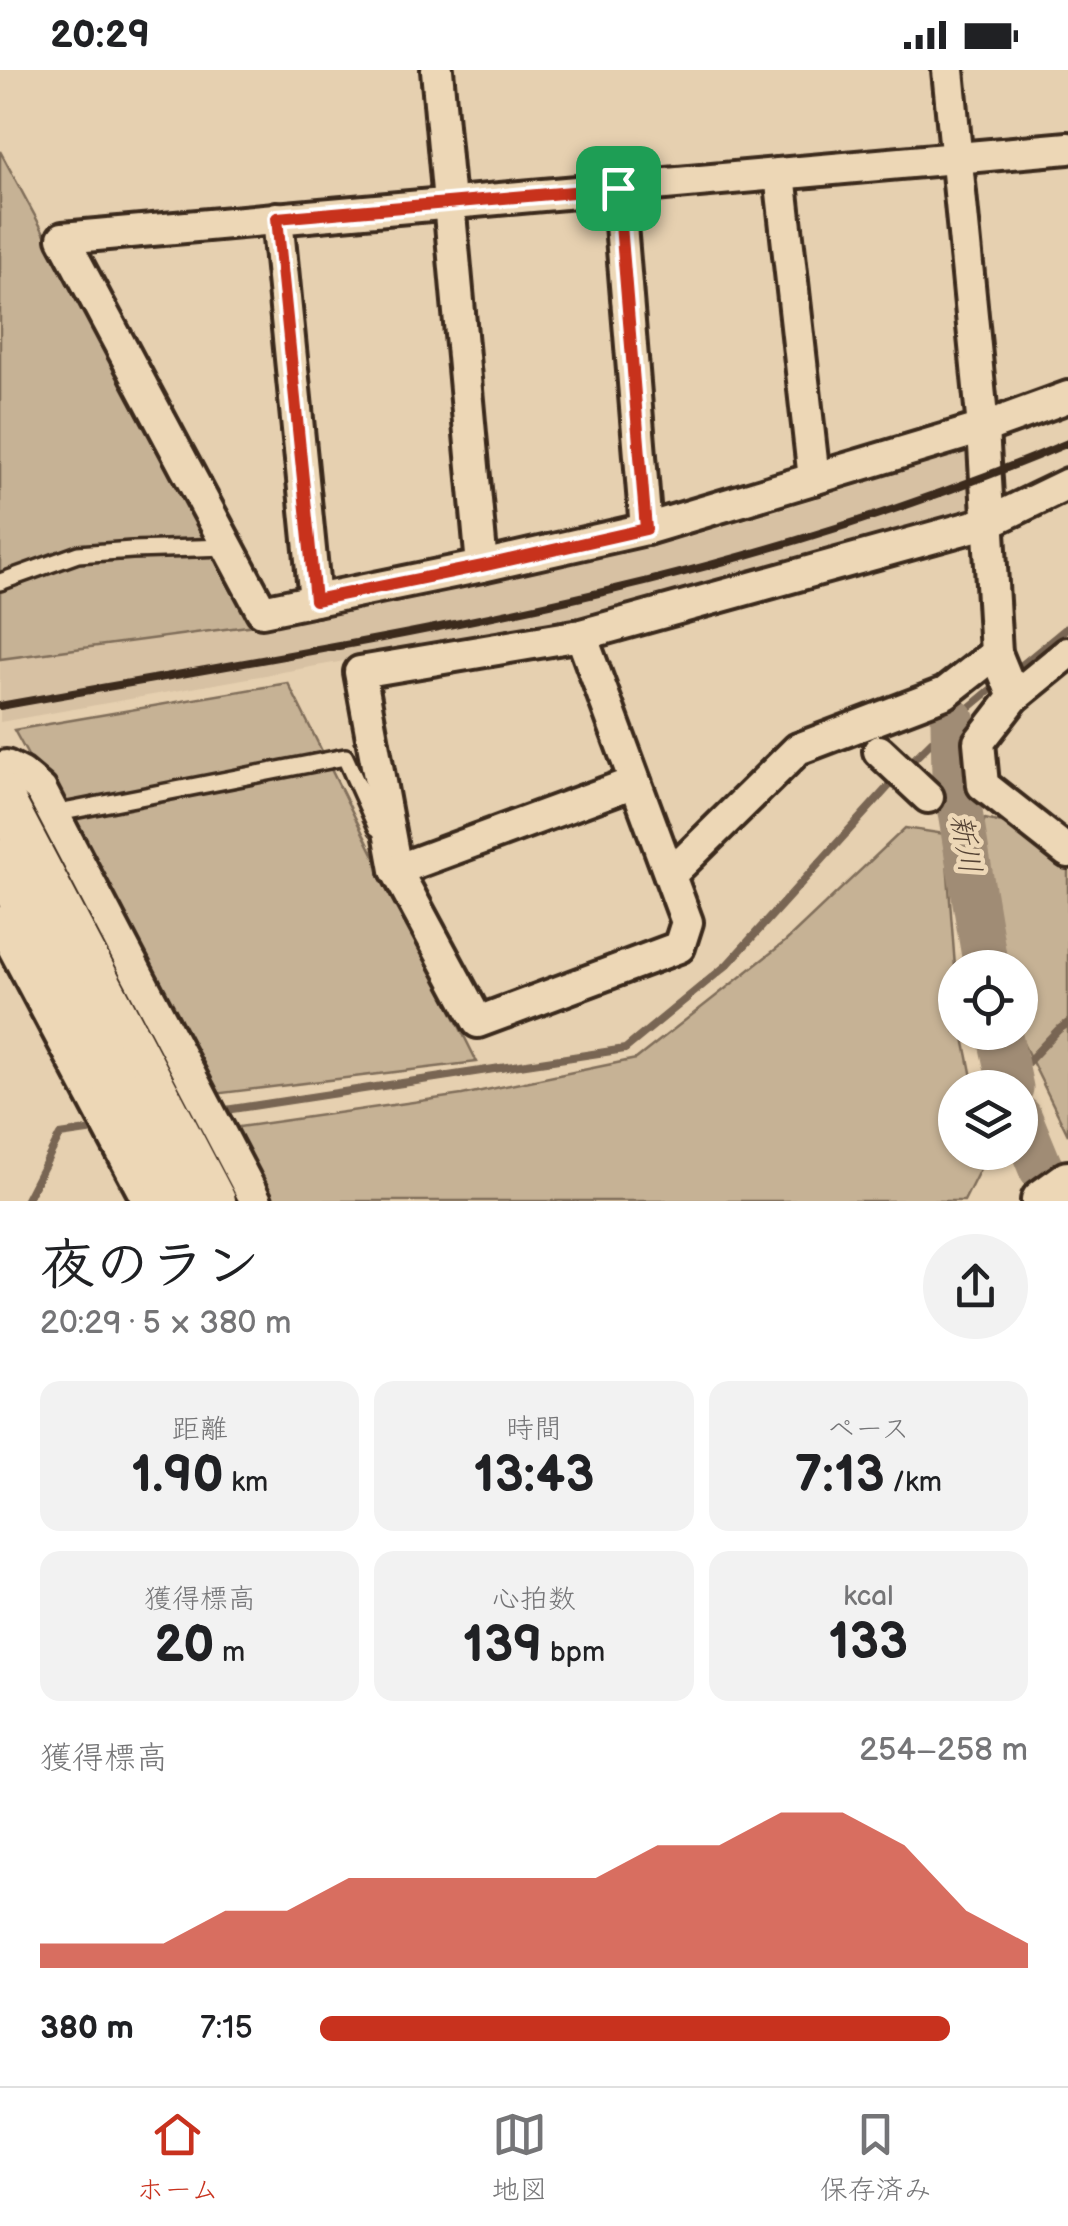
<!DOCTYPE html>
<html lang="ja">
<meta charset="utf-8">
<style>
:root{--surface:#fff;--page:#f2f2f2;--text:#202124;--muted:#757577;--line:#e0e0e0;--accent:#c8321e}
body{margin:0;font-family:"Balsamiq Sans","Klee One",sans-serif;background:var(--page);color:var(--text);height:100vh;display:flex;flex-direction:column;font-size:38px;white-space:nowrap}
*{box-sizing:border-box;margin:0}
p{font-size:32px;color:var(--muted)}
.icon{flex:none;width:55px;height:55px;fill:none;stroke:currentColor;stroke-width:2;stroke-linecap:round;stroke-linejoin:round}
.map{position:relative;height:1131px;overflow:hidden}
.panel{display:flex;flex-direction:column;background:var(--surface);flex:1}
.panel>*{flex:none}
.tools{position:absolute;left:938px;top:880px;display:grid;gap:20px}
.tools a{display:grid;place-items:center;width:100px;height:100px;border-radius:50%;background:var(--surface);box-shadow:0 2px 8px #0004;font-size:50px}
.pin{position:absolute;display:grid;place-items:center;width:85px;height:85px;color:#fff;margin:-42px;border-radius:20px;box-shadow:0 5px 15px #0006}
.round{display:grid;place-items:center;flex:none;width:105px;height:105px;border-radius:52px;background:var(--page)}
.overview{display:flex;align-items:center;justify-content:space-between;height:170px;padding:0 40px}
h1{font-size:55px;font-weight:800;line-height:75px}
.figures{display:grid;grid-template-columns:repeat(3,1fr);gap:15px;height:170px;padding:10px 40px}
.figures div{display:grid;align-content:center;border-radius:20px;background:var(--page);text-align:center}
.figures b{font-size:50px;font-weight:800}
.figures small{font-size:28px;font-weight:400}
.figures p{font-size:28px}
.chart{height:280px;padding:20px 40px}
.chart p{display:flex;justify-content:space-between}
.chart svg{width:100%;height:180px;margin-top:10px;fill:var(--accent);opacity:.7}
ul{padding:0 40px;list-style:none;font-size:32px}
li{display:grid;grid-template-columns:160px 120px 1fr;align-items:center;height:75px}
li i{height:25px;border-radius:12px;background:var(--accent)}
.status{display:flex;justify-content:space-between;align-items:center;height:70px;padding:0 50px;background:var(--surface);direction:ltr}
.status svg{height:28px;fill:currentColor}
.tabs{display:flex;justify-content:space-around;align-items:center;height:140px;border-top:2px solid var(--line);background:var(--surface);font-size:28px;color:var(--muted)}
.tabs a{display:grid;justify-items:center;gap:5px}
.tabs .on{color:var(--accent)}
.map>svg:first-child{display:block}
</style>
<div class="status"><b>20:29</b><svg viewBox="0 0 49 12"><path d="M0 12V9h3v3zM5 12V6h3v6zM10 12V3h3v9zM15 12V0h3v12zM26 1h20v11H26zM47 4h2v5h-2z"/></svg></div>
<div class="map">
<svg width="1068" height="1131" viewBox="0 0 1068 1131">
<rect width="100%" height="100%" fill="#e6d0b0"/>
<filter id="ink" filterUnits="userSpaceOnUse"><feTurbulence type="fractalNoise" baseFrequency=".01" numOctaves="2"/><feDisplacementMap in="SourceGraphic" scale="20" xChannelSelector="R" yChannelSelector="G"/><feConvolveMatrix kernelMatrix="1 2 1 2 8 2 1 2 1" color-interpolation-filters="sRGB"/></filter>
<g filter="url(#ink)">
<polygon fill="#d7c1a3" points="966,378 970,445 576,550 0,652 0,589 255,555 449,520 688,467 858,416"/>
<g fill="#c6b295" stroke="#806e5a" stroke-width="2.5">
<polygon points="0,81 255,555 0,589"/>
<polygon points="288,613 477,992 214,1024 14,660"/>
<polygon points="985,749 1010,755 1068,800 1068,1065 1020,967 1020,898 1001,897 990,856 978,765"/>
<polygon points="905,758 945,764 955,897 955,962 963,963 974,1017 955,1018 955,1082 988,1083 964,1131 274,1131 232,1058 462,1025 636,989 786,871"/>
</g>
<g fill="none" stroke-linecap="round" stroke-linejoin="round">
<g stroke="#786552" stroke-width="8">
<polyline points="1011,604 1068,557"/>
<polyline points="906,697 953,651 1000,612"/>
<polyline points="1009,1012 1058,960 1068,953"/>
<polyline points="219,1041 625,979 727,895 897,707"/>
<polyline points="26,1131 60,1065 101,1059"/>
</g>
<g stroke="#a08c74" stroke-width="45">
<polyline points="953,651 954,706 986,898"/>
<polyline points="999,962 1011,1018"/>
<polyline points="1020,1048 1041,1099 1068,1131"/>
</g>
<defs>
<g id="lane">
<polyline points="0,512 78,484 132,480 228,477"/>
<polyline points="53,744 345,687 377,758"/>
</g>
<g id="street">
<polyline points="437,0 482,496"/>
<polyline points="948,0 983,358 996,583 1014,627"/>
<polyline points="1068,78 63,168 262,541 482,496 646,459 983,358 1068,327"/>
<polyline points="780,104 814,409"/>
<polyline points="618,118 646,459"/>
<polyline points="277,148 315,530"/>
<polyline points="581,565 687,852 679,877 478,952 396,800 360,602 581,565 989,452 1068,414"/>
<polyline points="1068,583 1014,627 979,672 983,715 1068,782"/>
<polyline points="879,681 928,727"/>
<polyline points="0,699 6,696 22,704 41,720 256,1131"/>
<polyline points="396,800 635,712"/>
<polyline points="670,805 798,679 945,623 996,583"/>
<polyline points="0,852 148,1131"/>
</g>
<g id="secondary">
<polyline points="0,724 214,1131"/>
<polyline points="0,791 177,1131"/>
<polyline points="1043,1131 1068,1113"/>
</g>
</defs>
<use href="#lane" stroke="#3b2a1e" stroke-width="22"/>
<use href="#street" stroke="#3b2a1e" stroke-width="38"/>
<use href="#secondary" stroke="#3b2a1e" stroke-width="50"/>
<use href="#lane" stroke="#edd7b6" stroke-width="15"/>
<use href="#street" stroke="#edd7b6" stroke-width="30"/>
<use href="#secondary" stroke="#edd7b6" stroke-width="42"/>
<path stroke="#3b2a1e" stroke-width="8" d="M0 636C215 597 433 564 645 512 789 476 931 431 1068 373"/>
</g>
</g>
<g fill="none" stroke-linecap="round" stroke-linejoin="round" filter="url(#ink)">
<defs>
<polygon id="route" points="618,118 646,459 482,496 315,530 277,148"/>
</defs>
<use href="#route" stroke="#fff" stroke-width="20"/>
<use href="#route" stroke="#c8321e" stroke-width="12"/>
</g>
<g text-anchor="middle" dominant-baseline="central" stroke-width="9" stroke-linejoin="round" paint-order="stroke">
<g font-size="30" font-style="italic" fill="#544234" stroke="#edd7b6">
<text transform="translate(965 774) rotate(80)">新川</text>
</g>
</g>
</svg>
<div class="tools">
<a><svg class="icon" aria-label="locate" viewBox="0 0 24 24"><circle cx="12" cy="12" r="6"/><path d="M12 2v4M12 18v4M2 12h4M18 12h4"/></svg></a>
<a><svg class="icon" aria-label="layers" viewBox="0 0 24 24"><path d="M12 4l9 5-9 5-9-5zM3 14l9 5 9-5"/></svg></a>
</div>
<div class="pin" style="left:618px;top:118px;background:#1e9e55"><svg class="icon" aria-label="arrive" viewBox="0 0 24 24"><path d="M6 21V4h12l-3 4 3 4H6"/></svg></div>
</div>
<section class="panel">
<div class="overview"><div><h1>夜のラン</h1><p>20:29 · 5 × 380 m</p></div><a class="round"><svg class="icon" aria-label="share" viewBox="0 0 24 24"><path d="M12 15V3M7 8l5-5 5 5M5 13v7h14v-7"/></svg></a></div>
<div class="figures">
<div><p>距離</p><b>1.90<small> km</small></b></div>
<div><p>時間</p><b>13:43</b></div>
<div><p>ペース</p><b>7:13<small> /km</small></b></div>
</div>
<div class="figures">
<div><p>獲得標高</p><b>20<small> m</small></b></div>
<div><p>心拍数</p><b>139<small> bpm</small></b></div>
<div><p>kcal</p><b>133</b></div>
</div>
<div class="chart"><p><span>獲得標高</span>254–258 m</p>
<svg viewBox="0 0 160 44" preserveAspectRatio="none"><path d="M0 44V38L10 38L20 38L30 30L40 30L50 22L60 22L70 22L80 22L90 22L100 14L110 14L120 6L130 6L140 14L150 30L160 38V44z"/></svg>
</div>
<ul>
<li><b>380 m</b>7:15<i style="width:89%"></i></li>
</ul>
</section>
<nav class="tabs">
<a class="on"><svg class="icon" aria-label="home" viewBox="0 0 24 24"><path d="M3 11l9-7 9 7M6 9v11h12V9"/></svg>ホーム</a>
<a><svg class="icon" aria-label="map" viewBox="0 0 24 24"><path d="M3 6l6-2 6 2 6-2v14l-6 2-6-2-6 2zM9 4v14M15 6v14"/></svg>地図</a>
<a><svg class="icon" aria-label="saved" viewBox="0 0 24 24"><path d="M7 4h10v16l-5-4-5 4z"/></svg>保存済み</a>
</nav>
